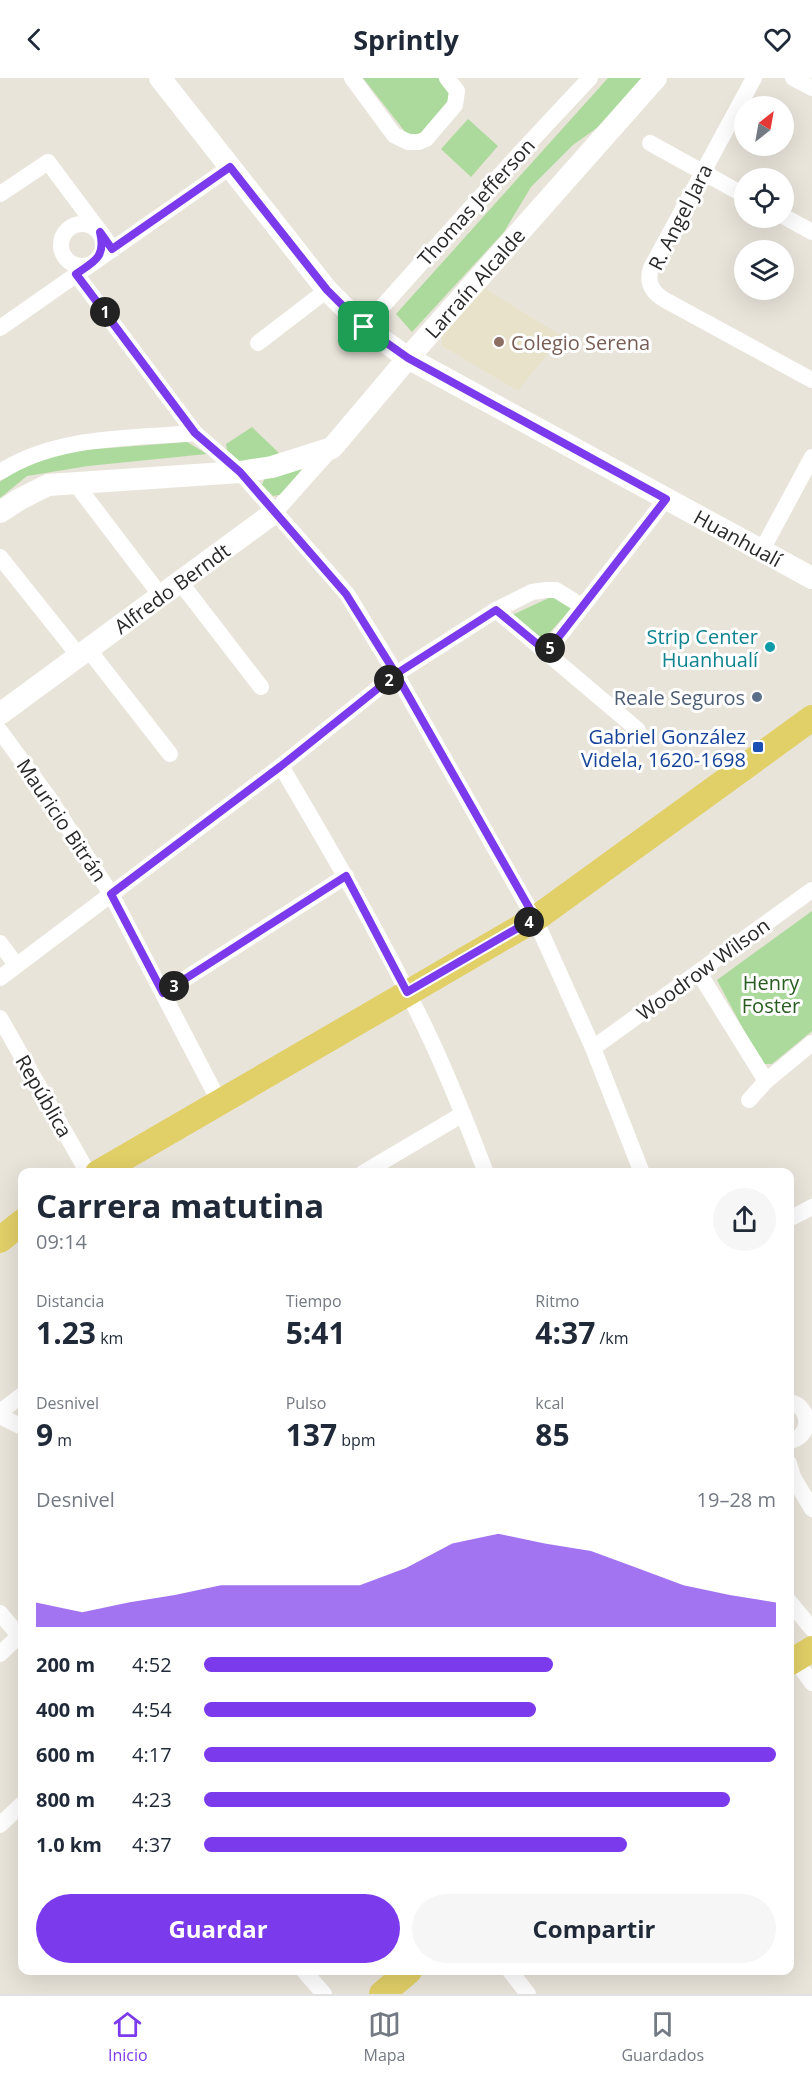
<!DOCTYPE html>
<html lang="es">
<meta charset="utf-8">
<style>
:root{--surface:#fff;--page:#f6f6f7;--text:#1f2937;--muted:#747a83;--line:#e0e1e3;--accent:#7c3aed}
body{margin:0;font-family:"Open Sans",sans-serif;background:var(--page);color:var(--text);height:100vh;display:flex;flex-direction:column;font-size:22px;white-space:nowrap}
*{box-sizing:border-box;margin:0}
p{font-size:20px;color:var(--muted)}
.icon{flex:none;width:33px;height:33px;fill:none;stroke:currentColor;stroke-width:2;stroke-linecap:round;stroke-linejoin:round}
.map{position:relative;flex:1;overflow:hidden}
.sheet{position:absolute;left:18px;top:1090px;width:776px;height:807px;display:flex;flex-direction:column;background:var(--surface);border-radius:12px;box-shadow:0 6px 24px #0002}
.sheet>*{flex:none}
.needle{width:39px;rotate:31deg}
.tools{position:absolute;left:734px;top:18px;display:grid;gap:12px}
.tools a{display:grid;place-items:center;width:60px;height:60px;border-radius:50%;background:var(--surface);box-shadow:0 6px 24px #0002;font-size:30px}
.pin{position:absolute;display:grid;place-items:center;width:51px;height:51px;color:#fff;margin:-26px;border-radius:12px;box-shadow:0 3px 9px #0006}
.km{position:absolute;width:30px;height:30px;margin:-15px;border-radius:50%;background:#222;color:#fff;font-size:16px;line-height:30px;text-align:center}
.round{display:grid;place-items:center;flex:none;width:63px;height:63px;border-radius:32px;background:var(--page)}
.head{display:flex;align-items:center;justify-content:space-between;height:102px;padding:0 18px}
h1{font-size:33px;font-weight:700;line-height:45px}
.figures{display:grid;grid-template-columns:repeat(3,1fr);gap:9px;height:102px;padding:6px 18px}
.figures div{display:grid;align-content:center}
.figures b{font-size:30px;font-weight:700}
.figures small{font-size:16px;font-weight:400}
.figures p{font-size:16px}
.chart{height:168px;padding:12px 18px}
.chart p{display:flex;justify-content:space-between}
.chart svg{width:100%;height:108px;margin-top:6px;fill:var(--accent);opacity:.7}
.action{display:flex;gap:12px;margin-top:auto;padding:12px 18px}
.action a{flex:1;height:69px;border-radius:36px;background:var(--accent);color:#fff;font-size:24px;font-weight:700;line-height:69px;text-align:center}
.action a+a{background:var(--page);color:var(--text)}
ul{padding:0 18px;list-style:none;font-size:20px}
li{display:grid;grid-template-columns:96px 72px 1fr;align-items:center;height:45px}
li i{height:15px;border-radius:8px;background:var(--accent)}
header{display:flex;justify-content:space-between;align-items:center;height:78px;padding:0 18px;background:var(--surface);font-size:27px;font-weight:700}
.dock{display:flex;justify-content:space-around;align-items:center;height:84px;border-top:2px solid var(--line);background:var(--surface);font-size:16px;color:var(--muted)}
.dock a{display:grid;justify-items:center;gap:3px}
.dock .selected{color:var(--accent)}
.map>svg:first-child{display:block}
</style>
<header><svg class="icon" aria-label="back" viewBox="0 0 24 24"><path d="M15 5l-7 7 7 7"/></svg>Sprintly<svg class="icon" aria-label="heart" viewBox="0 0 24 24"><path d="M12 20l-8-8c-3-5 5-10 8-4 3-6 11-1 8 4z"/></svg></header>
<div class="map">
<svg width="812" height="1916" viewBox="0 0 812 1916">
<rect width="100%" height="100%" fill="#e9e4da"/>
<polygon fill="#e9e2cb" points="484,210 562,258 518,313 442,268 441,259"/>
<g fill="#acda9c">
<polygon points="363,0 438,0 452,13 453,18 422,58 406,55"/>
<polygon points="608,0 643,0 601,47 573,67 531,109 504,154 412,254 396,236"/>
<polygon points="468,41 498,68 471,99 441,71"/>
<polygon points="252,349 279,375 262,383 241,386 227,373 226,366"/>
<polygon points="187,364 207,376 88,388 27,398 0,420 0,404 2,402 29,385 70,373"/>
<polygon points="302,391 285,416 273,418 262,407 267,394"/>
<polygon points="553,518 572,530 541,564 510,538"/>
<polygon points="812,833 812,953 772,986 764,986 759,981 717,902"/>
</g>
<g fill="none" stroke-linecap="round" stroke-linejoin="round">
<g stroke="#fff" stroke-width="16">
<polyline points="352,0 394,57 408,64 419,64 426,61 455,27 457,13 447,0"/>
<path d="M754 0 651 190C646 205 653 215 665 222L812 302"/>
<polyline points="793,0 812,10"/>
<polyline points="650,65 744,117"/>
<polyline points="0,116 48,84 113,171"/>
<polyline points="783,138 812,154"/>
<circle cx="82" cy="167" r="21"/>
<polyline points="76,196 195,355 240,394 347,516 396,596 535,841 593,970 642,1095"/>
<polyline points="364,249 518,77 590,0"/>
<polyline points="0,250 230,89"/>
<polyline points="258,265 327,212"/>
<path d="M0 394C57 357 130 361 195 355"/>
<polyline points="75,405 161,518"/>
<polyline points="275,434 332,370"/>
<polyline points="762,472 812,379"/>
<polyline points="0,479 79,578"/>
<polyline points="180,504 261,609"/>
<polyline points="496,532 638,652"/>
<polyline points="88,571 170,676"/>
<polyline points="547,574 666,421"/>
<polyline points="0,653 49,720 111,816 220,1025"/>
<path d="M281 688C328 768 375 848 416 931 443 984 465 1040 486 1095"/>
<polyline points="0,865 16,887"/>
<polyline points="699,895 766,1003"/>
<polyline points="0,900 281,688 396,596 496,532 532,514 546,512 556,512 582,528"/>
<polyline points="163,915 346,798"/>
<polyline points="0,940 88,1095"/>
<polyline points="593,970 812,812"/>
<polyline points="749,1022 766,1003 812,965"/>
<polyline points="363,1095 463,1036"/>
<polyline points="789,1141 812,1129"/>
<path d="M789 1324C812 1328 812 1360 789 1363"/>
<polyline points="0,1334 22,1317"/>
<polyline points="0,1338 22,1349"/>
<polyline points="789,1385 793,1399 812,1431"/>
<polyline points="789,1523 812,1551"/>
<polyline points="0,1535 22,1561"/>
<polyline points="0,1576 22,1555"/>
<polyline points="795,1582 812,1605"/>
<polyline points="0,1747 22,1726"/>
<polyline points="304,1893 324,1916"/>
<polyline points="510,1893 528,1916"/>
</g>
<g stroke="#fff" stroke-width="22">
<path id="s1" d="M160 0 327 212 364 249 408 280 812 500"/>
<path id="s2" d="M0 434 20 421 48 407 240 394 272 389 332 370 408 280 656 0"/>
<path id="s3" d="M0 636 275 434"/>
</g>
<g stroke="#e1cf67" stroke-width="26">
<polyline points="98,1095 535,841 812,640"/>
<polyline points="0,1162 22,1144"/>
<polyline points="789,1585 812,1571"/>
<polyline points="382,1916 409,1893"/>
</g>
</g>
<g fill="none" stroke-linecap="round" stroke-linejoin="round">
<defs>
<path id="route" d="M364 249 327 212 230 89 112 171 100 154C106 179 95 183 76 196L195 355 240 394 346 516 396 596 281 688 111 816 163 915 346 798 407 914 535 840 396 596 496 532 547 574 666 421 408 280 364 249"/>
</defs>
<use href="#route" stroke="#fff" stroke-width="12"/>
<use href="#route" stroke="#7c3aed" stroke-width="8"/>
</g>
<circle fill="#8d6e63" stroke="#fff" stroke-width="2" cx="499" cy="264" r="6"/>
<circle fill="#0f9aa8" stroke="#fff" stroke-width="2" cx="770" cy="569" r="6"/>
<circle fill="#5c6f8a" stroke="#fff" stroke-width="2" cx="757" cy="619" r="6"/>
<rect fill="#1a4fb4" stroke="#fff" stroke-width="2" x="752" y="663" width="12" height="12" rx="3"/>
<g text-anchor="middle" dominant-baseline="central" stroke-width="6" stroke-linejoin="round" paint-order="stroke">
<g font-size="20" fill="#282828" stroke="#fff">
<text transform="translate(476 124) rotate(-48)">Thomas Jefferson</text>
<text transform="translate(680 139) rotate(-63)">R. Angel Jara</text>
<text stroke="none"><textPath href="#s2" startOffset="561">Larraín Alcalde</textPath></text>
<text stroke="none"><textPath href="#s1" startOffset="752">Huanhualí</textPath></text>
<text stroke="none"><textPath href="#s3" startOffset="213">Alfredo Berndt</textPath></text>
<text transform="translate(62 742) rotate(56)">Mauricio Bitrán</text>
<text transform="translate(703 891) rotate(-36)">Woodrow Wilson</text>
<text transform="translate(44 1018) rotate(60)">República</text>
</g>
<g font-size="20" fill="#785e54" stroke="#fff" text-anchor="start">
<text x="511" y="264">Colegio Serena</text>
</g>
<g font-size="20" fill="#0d838f" stroke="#fff" text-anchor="end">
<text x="758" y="558">Strip Center<tspan x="758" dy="23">Huanhualí</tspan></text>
</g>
<g font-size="20" fill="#4e5e75" stroke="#fff" text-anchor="end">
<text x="745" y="619">Reale Seguros</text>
</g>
<g font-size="20" fill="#164399" stroke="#fff" text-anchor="end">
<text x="746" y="658">Gabriel González<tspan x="746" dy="23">Videla, 1620-1698</tspan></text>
</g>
<g font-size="20" fill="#285c20" stroke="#fff">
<text x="771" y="904">Henry<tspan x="771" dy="23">Foster</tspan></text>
</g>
</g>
</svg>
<div class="tools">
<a><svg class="needle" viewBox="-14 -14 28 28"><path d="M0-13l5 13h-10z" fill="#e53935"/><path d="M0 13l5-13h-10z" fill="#747a83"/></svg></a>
<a><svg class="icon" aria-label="locate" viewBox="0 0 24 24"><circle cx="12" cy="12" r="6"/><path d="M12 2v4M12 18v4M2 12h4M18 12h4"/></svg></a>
<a><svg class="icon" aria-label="layers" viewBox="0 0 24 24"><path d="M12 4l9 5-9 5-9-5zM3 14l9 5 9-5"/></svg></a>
</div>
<div class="pin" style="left:364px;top:249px;background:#1e9e55"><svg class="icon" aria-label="arrive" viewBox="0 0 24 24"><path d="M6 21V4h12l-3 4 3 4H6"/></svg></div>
<b class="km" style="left:105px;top:234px">1</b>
<b class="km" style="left:389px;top:602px">2</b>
<b class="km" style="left:174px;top:908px">3</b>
<b class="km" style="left:529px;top:844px">4</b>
<b class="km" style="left:550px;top:570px">5</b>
<section class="sheet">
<div class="head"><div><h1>Carrera matutina</h1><p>09:14</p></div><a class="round"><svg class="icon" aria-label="share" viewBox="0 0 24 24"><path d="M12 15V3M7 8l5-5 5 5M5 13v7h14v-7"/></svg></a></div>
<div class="figures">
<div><p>Distancia</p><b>1.23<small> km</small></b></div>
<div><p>Tiempo</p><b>5:41</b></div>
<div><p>Ritmo</p><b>4:37<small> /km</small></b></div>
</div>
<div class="figures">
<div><p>Desnivel</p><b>9<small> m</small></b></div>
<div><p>Pulso</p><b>137<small> bpm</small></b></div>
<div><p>kcal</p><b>85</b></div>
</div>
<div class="chart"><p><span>Desnivel</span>19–28 m</p>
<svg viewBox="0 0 160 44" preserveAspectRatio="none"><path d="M0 44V34L10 38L20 34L30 31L40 27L50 27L60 27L70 27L80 20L90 10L100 6L110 10L120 13L130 20L140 27L150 31L160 34V44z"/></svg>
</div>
<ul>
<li><b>200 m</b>4:52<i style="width:61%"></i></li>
<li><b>400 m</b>4:54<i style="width:58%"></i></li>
<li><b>600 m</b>4:17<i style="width:100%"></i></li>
<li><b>800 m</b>4:23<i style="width:92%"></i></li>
<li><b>1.0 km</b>4:37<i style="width:74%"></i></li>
</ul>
<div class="action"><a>Guardar</a><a>Compartir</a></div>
</section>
</div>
<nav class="dock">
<a class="selected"><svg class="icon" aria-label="home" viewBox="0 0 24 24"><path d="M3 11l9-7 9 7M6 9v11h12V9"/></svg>Inicio</a>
<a><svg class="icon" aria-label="map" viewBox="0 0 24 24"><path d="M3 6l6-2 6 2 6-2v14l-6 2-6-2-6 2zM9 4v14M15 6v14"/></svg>Mapa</a>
<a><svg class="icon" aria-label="saved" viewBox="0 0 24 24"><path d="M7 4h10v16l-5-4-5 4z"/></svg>Guardados</a>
</nav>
